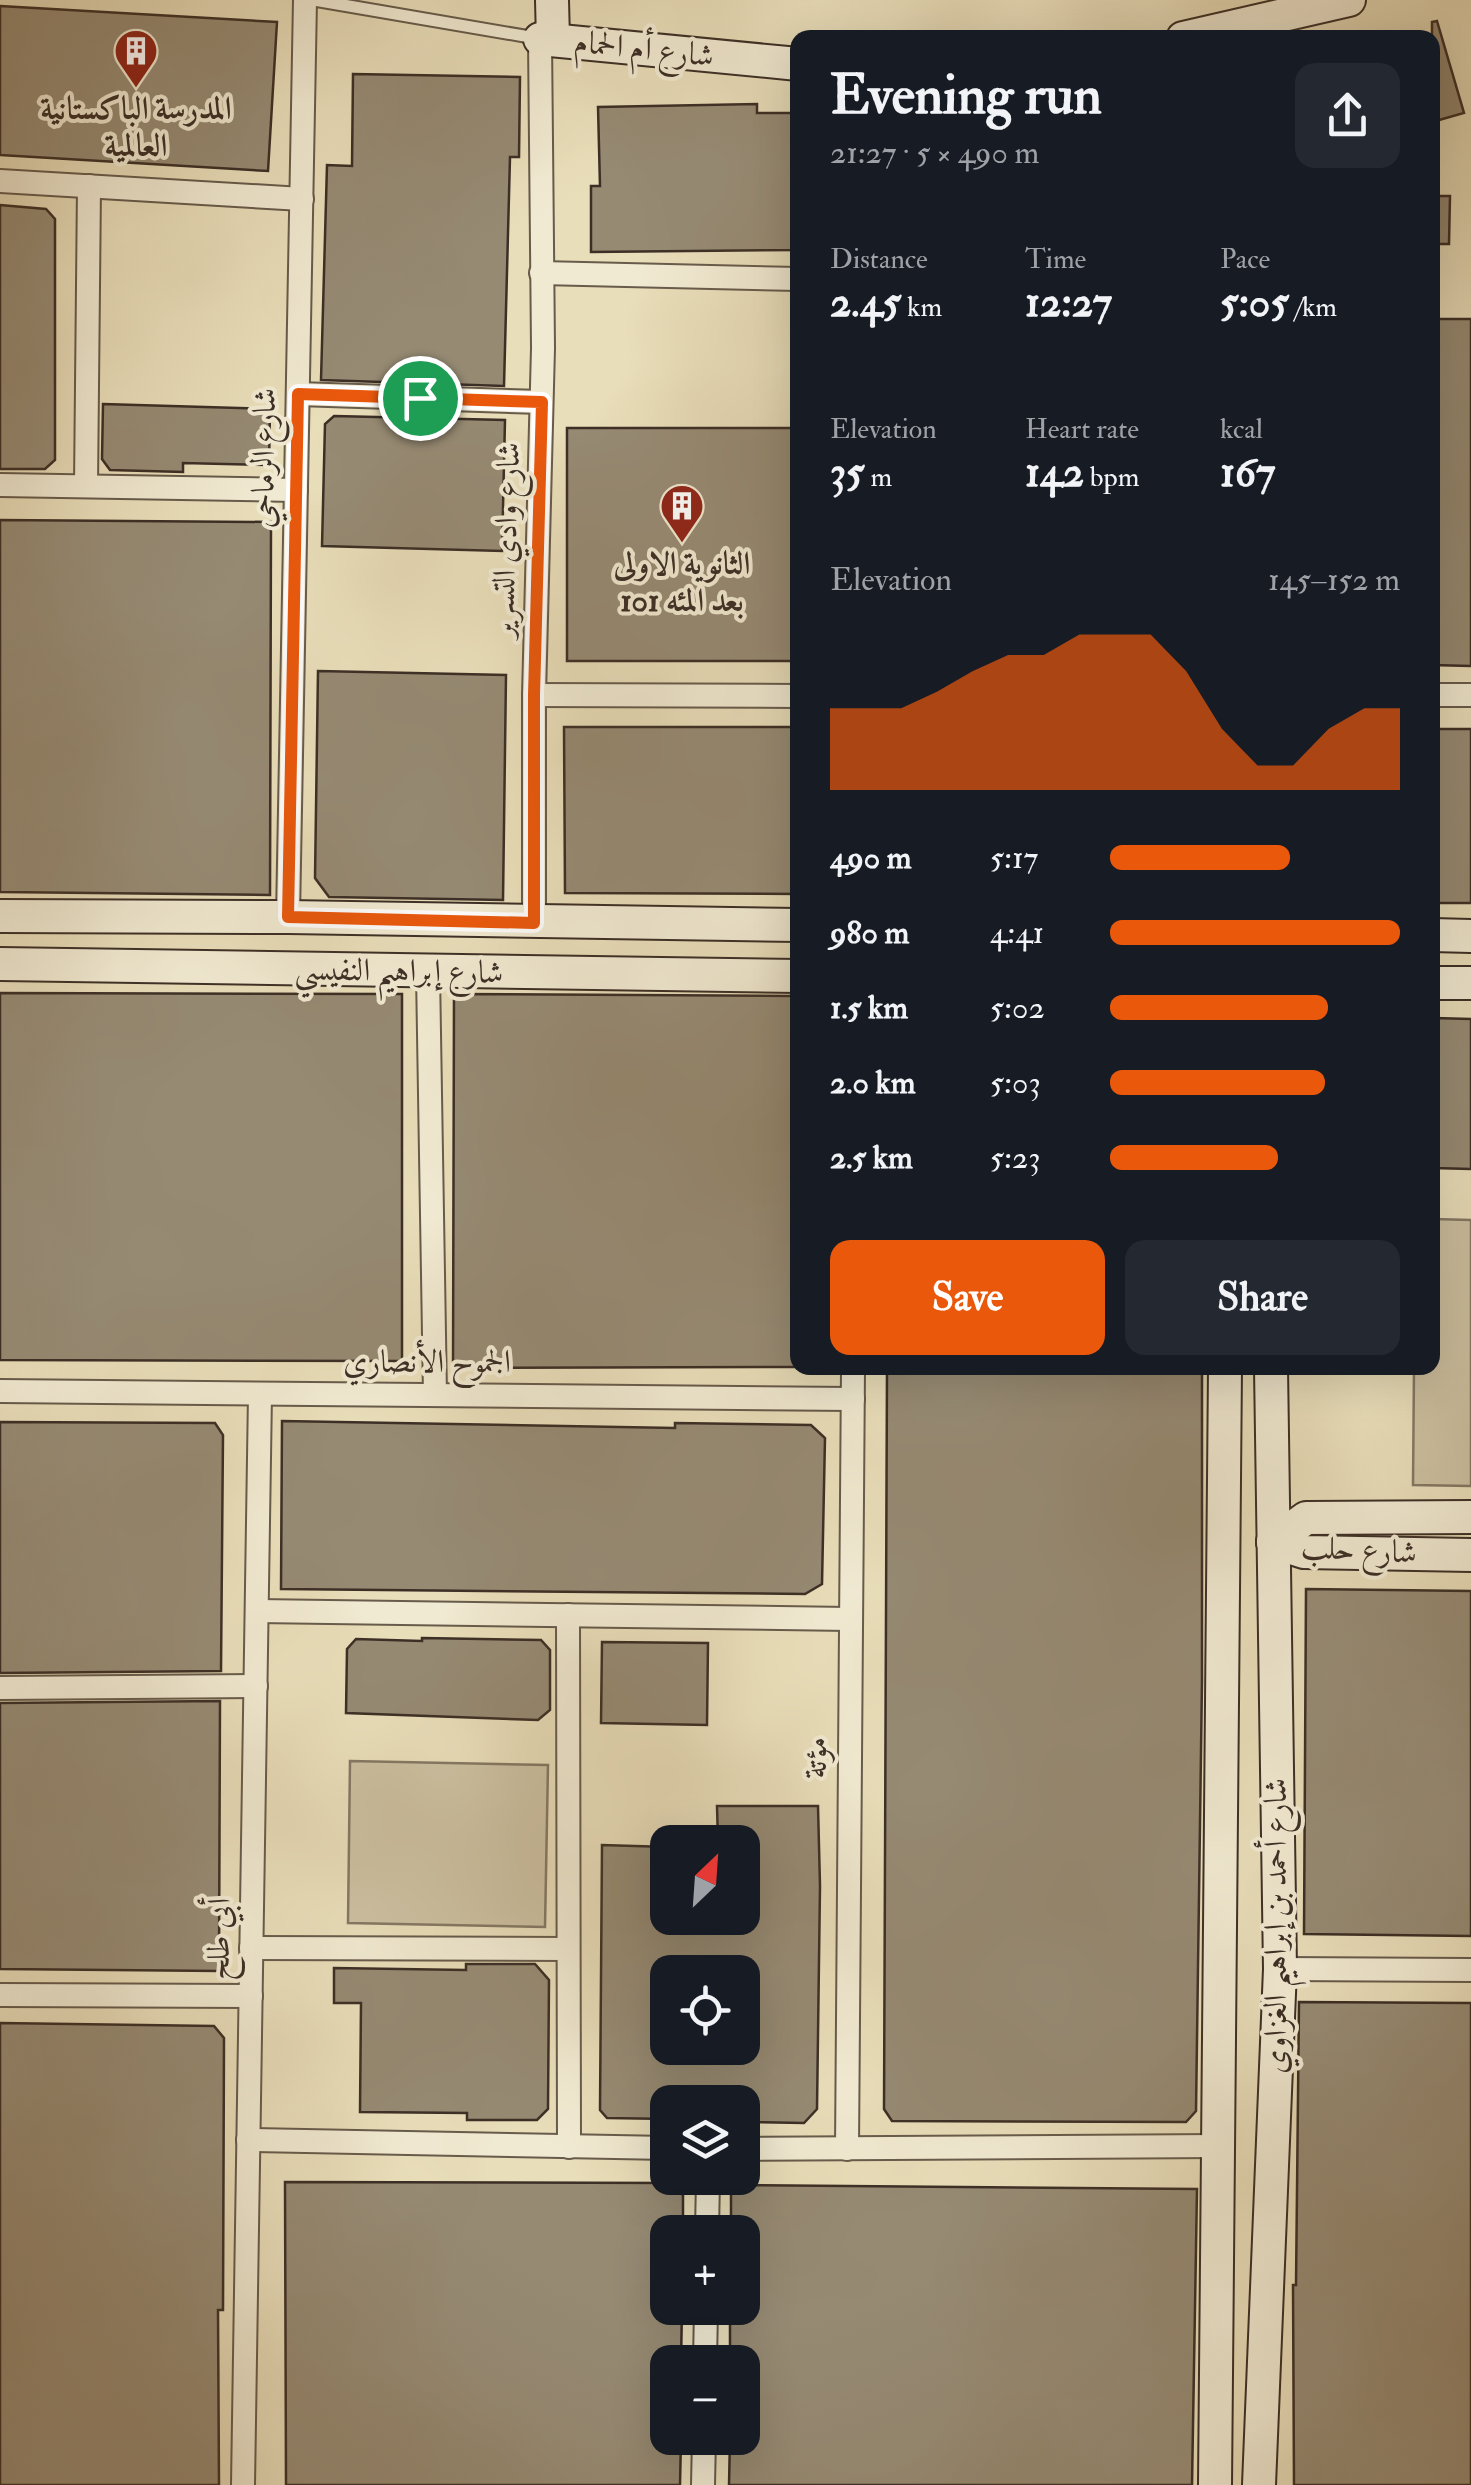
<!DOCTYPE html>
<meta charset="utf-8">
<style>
:root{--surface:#171b24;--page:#242831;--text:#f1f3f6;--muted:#9ea1a6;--accent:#ea580c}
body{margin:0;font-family:"IM FELL Double Pica",Amiri,serif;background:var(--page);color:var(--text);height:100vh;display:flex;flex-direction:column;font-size:38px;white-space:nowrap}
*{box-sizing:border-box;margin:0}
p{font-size:32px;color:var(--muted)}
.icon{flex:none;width:55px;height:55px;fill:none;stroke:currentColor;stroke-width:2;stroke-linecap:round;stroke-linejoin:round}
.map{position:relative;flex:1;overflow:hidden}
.panel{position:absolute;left:790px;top:30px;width:650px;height:1345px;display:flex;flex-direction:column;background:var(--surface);border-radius:20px;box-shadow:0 10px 40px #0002}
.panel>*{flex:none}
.needle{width:65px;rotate:25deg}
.fabs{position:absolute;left:650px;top:1825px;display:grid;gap:20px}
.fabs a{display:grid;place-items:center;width:110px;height:110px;border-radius:20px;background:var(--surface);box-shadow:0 10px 40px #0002;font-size:50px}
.pin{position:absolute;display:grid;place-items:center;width:85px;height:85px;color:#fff;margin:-42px;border:5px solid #fff;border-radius:50%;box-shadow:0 2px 10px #0007}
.round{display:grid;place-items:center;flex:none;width:105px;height:105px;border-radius:20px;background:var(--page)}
.headline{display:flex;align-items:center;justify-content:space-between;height:170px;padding:0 40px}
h1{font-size:55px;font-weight:800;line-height:75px}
.stats{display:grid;grid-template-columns:repeat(3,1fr);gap:15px;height:170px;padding:10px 40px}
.stats div{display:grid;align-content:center}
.stats b{font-size:42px;font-weight:800}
.stats small{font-size:28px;font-weight:400}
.stats p{font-size:28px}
.chart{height:280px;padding:20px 40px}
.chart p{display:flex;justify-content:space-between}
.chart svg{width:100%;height:180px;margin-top:10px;fill:var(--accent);opacity:.7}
.cta{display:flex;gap:20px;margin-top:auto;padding:20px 40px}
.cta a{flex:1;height:115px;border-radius:20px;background:var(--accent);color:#fff;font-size:40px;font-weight:800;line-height:115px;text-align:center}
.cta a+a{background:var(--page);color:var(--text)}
ul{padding:0 40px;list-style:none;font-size:32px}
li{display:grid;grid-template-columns:160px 120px 1fr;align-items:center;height:75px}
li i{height:25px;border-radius:12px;background:var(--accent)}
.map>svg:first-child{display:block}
</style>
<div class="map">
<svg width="1471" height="2485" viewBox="0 0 1471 2485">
<rect width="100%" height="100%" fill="#e9deba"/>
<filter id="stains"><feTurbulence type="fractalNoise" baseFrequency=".002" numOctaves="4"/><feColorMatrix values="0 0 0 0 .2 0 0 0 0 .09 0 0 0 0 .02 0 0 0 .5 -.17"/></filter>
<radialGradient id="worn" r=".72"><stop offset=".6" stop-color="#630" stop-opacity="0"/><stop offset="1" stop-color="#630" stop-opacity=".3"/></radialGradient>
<g fill="#ccc0a1" stroke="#847864" stroke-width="2.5">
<polygon points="1433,1219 1471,1220 1471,1486 1413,1485 1414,1368 1432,1368"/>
<polygon points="350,1761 548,1765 545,1927 348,1923"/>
</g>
<g fill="#968a73" stroke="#3c2f26" stroke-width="2.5" fill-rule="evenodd">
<polygon points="0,6 277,22 268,171 0,155"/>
<polygon points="1437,21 1464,113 1432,122 1432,22"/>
<polygon points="353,74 520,77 519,157 510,157 504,386 321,380 327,165 352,166"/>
<polygon points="757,104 757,113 798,113 798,250 591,252 591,186 600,186 598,107"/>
<polygon points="1432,196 1450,196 1449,244 1432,244"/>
<polygon points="0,205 46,209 55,219 55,460 45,469 0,469"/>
<polygon points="1432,319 1471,319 1471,666 1432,665"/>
<polygon points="103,404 270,409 269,465 183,463 183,472 110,470 102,459"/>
<polygon points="334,416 505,420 502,551 322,546 325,424"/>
<rect x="567" y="428" width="231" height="233"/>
<polygon points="0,520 271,522 270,895 0,892"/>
<polygon points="318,671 506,675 503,900 329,897 315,878"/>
<polygon points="564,727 798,727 798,894 565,893"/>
<rect x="1432" y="729" width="39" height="174"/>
<polygon points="0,993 402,994 402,1361 0,1360"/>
<polygon points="454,994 798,996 798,1367 453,1368"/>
<polygon points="1434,1018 1471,1019 1471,1169 1433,1168"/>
<polygon points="887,1368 1202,1368 1202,1680 1196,2111 1186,2122 892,2121 884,2109"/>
<polygon points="282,1421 675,1428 675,1423 811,1425 825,1438 822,1584 805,1594 281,1589"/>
<polygon points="0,1422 215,1423 223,1435 221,1671 0,1673"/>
<polygon points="1306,1589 1471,1591 1471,1936 1304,1934"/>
<polygon points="422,1638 541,1640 550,1650 550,1710 538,1720 346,1713 347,1649 356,1639 422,1641"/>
<polygon points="602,1642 708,1643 707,1725 601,1723"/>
<polygon points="220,1701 219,1971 0,1969 0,1703"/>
<path d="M717 1806H818L820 1886 817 2109 804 2123 742 2122V2102H668V2119L607 2118 600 2110 602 1845 668 1847V1918H742V1842H718ZM668 1972H742V2048H668Z"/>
<polygon points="466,1964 535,1964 549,1980 548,2109 537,2120 467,2120 467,2113 360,2112 361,2003 334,2003 334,1968 466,1970"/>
<polygon points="1299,2002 1471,2003 1471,2485 1294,2485 1293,2285 1296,2285"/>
<polygon points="0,2023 214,2026 224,2038 223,2310 218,2310 219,2485 0,2485"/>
<polygon points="285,2182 669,2183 683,2195 683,2232 668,2232 668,2308 682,2308 681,2362 668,2362 668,2438 681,2438 680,2485 286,2485"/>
<polygon points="740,2185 1197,2189 1192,2485 729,2485 730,2438 742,2438 742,2362 730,2362 730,2308 742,2308 742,2232 731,2232 731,2194"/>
</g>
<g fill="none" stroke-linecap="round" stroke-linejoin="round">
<defs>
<polyline id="lane" points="314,0 536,38"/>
<g id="street">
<polyline points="0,181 302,199"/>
<polyline points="541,273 798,279"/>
<polyline points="298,394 541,402"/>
<polyline points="0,485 296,490"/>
<polyline points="86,486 89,186"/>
<polyline points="534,695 798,696"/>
<polyline points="1432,695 1471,695"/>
<polyline points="288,917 305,0"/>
<polyline points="534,923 534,695 543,348 540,39"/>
<polyline points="428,973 435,1395"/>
<polyline points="0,1391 853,1399"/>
<polyline points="257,1611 849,1619"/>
<polyline points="568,1615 569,2147"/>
<polyline points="0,1688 256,1686"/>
<polyline points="251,1948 568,1949"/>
<polyline points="1280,1969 1471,1970"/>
<polyline points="0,1995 251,1996"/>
<polyline points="248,2140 668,2148"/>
<polyline points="742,2149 1219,2146"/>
<polyline points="847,2149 853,1368"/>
<polyline points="707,2232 708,2178"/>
<polyline points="705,2362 706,2308"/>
<polyline points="243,2485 260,1394"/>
<polyline points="703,2485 704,2438"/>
</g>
<g id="secondary">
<polyline points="552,0 553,40"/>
<polyline points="1183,38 1349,0"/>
<polyline points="540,39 798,64"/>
<polyline points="0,916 288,917 798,925"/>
<polyline points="1432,935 1471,936"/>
<polyline points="0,964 798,976"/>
<polyline points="1432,983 1471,983"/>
<polyline points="1273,1542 1306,1518 1471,1517"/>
<polyline points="1273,1542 1304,1552 1471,1555"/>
<polyline points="1215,2485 1225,1368"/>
<polyline points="1259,2485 1280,1969 1271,1368"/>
</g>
</defs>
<use href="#lane" stroke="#675b4b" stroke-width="15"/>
<use href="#street" stroke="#675b4b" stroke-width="26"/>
<use href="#secondary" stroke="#3c2f26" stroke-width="36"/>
<use href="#lane" stroke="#f1ead2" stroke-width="11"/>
<use href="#street" stroke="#f1ead2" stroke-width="22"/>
<use href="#secondary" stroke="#f1ead2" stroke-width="32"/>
</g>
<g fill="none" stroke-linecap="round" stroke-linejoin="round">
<defs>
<polygon id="route" points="298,394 542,402 534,695 534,923 288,917"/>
</defs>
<use href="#route" stroke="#fff" stroke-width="20"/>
<use href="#route" stroke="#ea580c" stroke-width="12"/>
</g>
<defs>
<symbol id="building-pin" viewBox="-11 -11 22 30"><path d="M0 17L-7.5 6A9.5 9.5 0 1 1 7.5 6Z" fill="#8f2418" stroke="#f1ead2"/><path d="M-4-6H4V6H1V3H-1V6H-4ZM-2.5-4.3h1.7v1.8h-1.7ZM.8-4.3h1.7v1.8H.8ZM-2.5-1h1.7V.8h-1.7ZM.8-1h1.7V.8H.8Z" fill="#fff"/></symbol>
</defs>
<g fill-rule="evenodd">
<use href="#building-pin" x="111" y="26" width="50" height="68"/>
<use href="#building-pin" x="657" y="481" width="50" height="68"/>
</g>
<g text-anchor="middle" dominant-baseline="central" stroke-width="8" stroke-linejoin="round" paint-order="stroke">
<g font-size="32" fill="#3c2f26" stroke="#f1ead2">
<text transform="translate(644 49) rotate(6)">شارع أم الحمام</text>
<text transform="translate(264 458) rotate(-89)">شارع الرماحي</text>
<text transform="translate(506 540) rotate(-88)">شارع وادي التسرير</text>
<text transform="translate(399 971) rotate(1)">شارع إبراهيم النفيسي</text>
<text x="427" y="1362">الجموح الأنصاري</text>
<text transform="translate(1359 1550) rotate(3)">شارع حلب</text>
<text transform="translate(816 1758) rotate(-90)">مؤتة</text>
<text transform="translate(1276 1926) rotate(-90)">شارع أحمد بن إبراهيم الغزاوي</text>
<text transform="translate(219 1939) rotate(-89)">أبي طلح</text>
</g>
<g font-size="32" font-weight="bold" fill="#3c2f26" stroke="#f1ead2">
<text x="136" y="109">المدرسة الباكستانية<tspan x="136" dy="37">العالمية</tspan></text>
<text x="682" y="564">الثانوية الاولى<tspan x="682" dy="37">بعد المئه 101</tspan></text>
</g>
</g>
<rect width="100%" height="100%" filter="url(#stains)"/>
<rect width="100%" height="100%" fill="url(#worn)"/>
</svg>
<div class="fabs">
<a><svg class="needle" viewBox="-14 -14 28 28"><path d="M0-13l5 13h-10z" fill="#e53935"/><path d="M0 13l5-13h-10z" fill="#9ea1a6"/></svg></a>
<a><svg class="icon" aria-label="locate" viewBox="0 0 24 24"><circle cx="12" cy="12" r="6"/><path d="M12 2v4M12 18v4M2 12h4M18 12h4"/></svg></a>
<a><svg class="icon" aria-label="layers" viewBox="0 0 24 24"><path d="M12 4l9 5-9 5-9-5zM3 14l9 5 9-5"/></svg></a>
<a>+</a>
<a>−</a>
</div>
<div class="pin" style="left:420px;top:398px;background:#1e9e55"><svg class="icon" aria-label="arrive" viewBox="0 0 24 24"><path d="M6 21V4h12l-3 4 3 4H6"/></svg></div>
<section class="panel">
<div class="headline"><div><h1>Evening run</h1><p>21:27 · 5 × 490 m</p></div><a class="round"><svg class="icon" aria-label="share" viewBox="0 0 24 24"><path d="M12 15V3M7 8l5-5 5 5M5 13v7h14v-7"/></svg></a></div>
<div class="stats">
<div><p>Distance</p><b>2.45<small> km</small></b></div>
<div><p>Time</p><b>12:27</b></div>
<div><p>Pace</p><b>5:05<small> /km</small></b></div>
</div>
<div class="stats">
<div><p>Elevation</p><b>35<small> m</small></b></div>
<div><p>Heart rate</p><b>142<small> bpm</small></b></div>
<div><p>kcal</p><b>167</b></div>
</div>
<div class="chart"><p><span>Elevation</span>145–152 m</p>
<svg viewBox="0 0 160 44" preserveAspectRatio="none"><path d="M0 44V24L10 24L20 24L30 20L40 15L50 11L60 11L70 6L80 6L90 6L100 15L110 29L120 38L130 38L140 29L150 24L160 24V44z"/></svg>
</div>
<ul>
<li><b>490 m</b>5:17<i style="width:62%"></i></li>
<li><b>980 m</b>4:41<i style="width:100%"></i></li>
<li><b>1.5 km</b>5:02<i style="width:75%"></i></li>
<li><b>2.0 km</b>5:03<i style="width:74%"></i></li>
<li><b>2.5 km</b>5:23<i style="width:58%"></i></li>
</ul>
<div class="cta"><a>Save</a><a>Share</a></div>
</section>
</div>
